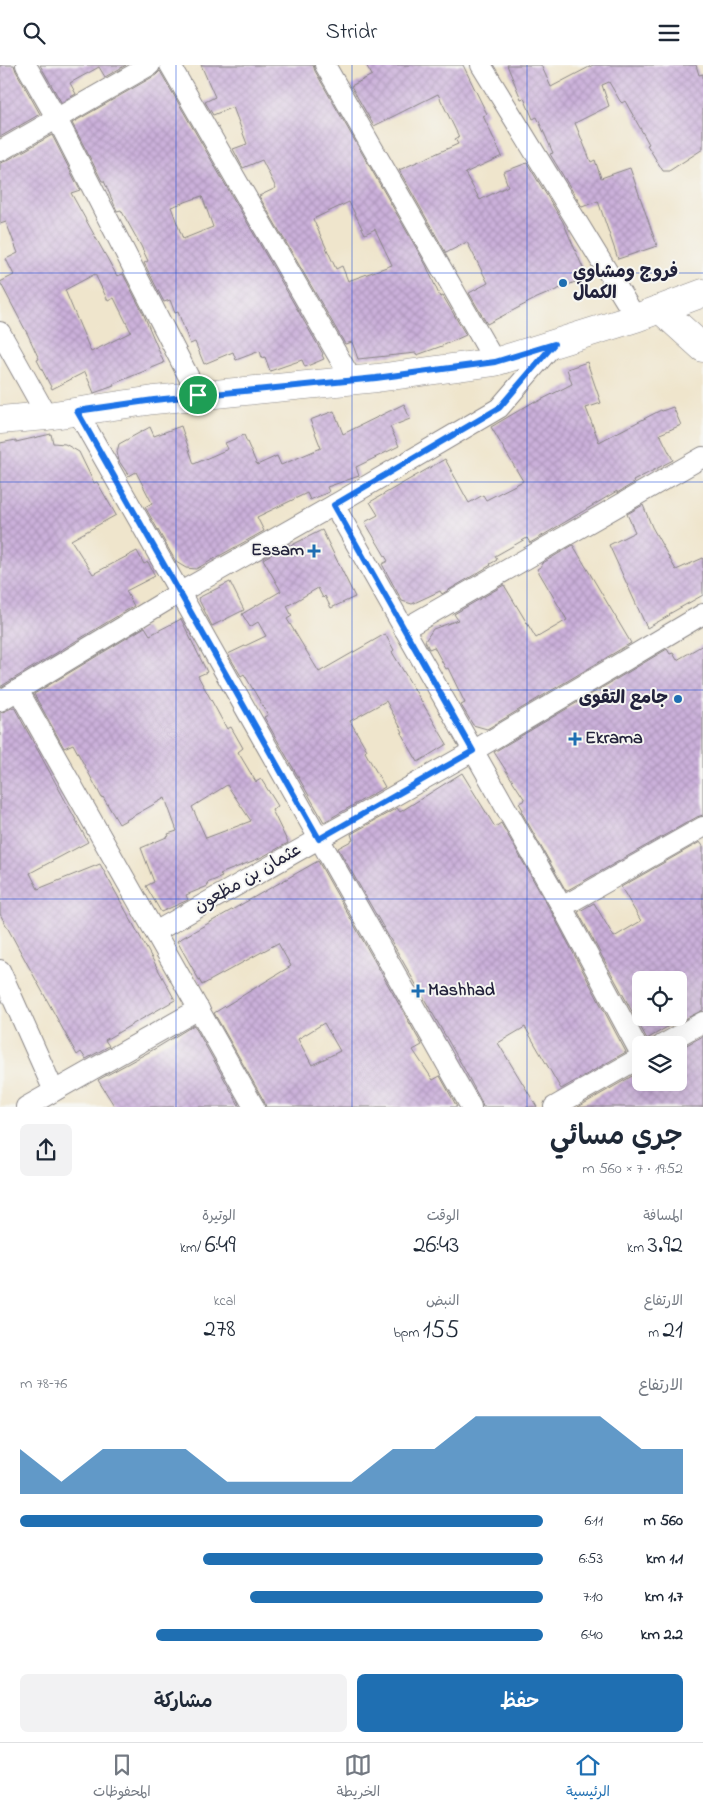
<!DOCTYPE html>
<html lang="ar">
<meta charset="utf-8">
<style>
:root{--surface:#fff;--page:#f2f2f3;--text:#1f2937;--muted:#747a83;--line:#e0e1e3;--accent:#1f6fb2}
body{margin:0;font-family:"Indie Flower","Playpen Sans Arabic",sans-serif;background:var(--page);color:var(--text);direction:rtl;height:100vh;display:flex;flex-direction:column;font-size:19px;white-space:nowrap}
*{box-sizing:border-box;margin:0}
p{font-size:16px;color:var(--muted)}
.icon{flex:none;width:28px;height:28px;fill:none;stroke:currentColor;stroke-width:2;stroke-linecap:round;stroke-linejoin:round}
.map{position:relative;height:1042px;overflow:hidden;direction:ltr}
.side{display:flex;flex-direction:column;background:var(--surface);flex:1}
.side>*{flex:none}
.controls{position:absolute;left:632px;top:906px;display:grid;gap:10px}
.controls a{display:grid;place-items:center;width:55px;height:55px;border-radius:8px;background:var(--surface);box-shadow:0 5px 20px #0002;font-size:25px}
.pin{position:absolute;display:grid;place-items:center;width:42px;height:42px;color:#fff;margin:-21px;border:2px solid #fff;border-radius:50%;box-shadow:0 1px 5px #0007}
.round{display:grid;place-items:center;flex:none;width:52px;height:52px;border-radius:8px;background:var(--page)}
.head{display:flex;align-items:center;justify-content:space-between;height:85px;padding:0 20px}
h1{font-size:28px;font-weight:600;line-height:38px}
.stats{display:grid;grid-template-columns:repeat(3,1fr);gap:8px;height:85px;padding:5px 20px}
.stats div{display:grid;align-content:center}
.stats b{font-size:25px;font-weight:600}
.stats small{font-size:14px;font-weight:400}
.stats p{font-size:14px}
.chart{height:140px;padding:10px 20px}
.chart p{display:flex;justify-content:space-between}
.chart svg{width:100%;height:90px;margin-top:5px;fill:var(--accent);opacity:.7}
.cta{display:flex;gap:10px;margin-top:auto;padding:10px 20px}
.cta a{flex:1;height:58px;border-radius:8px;background:var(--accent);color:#fff;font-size:20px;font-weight:600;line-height:58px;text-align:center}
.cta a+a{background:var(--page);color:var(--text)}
ul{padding:0 20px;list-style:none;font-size:16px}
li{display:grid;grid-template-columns:80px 60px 1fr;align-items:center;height:38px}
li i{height:12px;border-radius:6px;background:var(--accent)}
header{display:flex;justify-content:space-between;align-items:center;height:65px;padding:0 20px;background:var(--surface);font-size:22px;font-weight:600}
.menu{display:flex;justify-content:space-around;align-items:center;height:70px;border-top:1px solid var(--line);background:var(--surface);font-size:14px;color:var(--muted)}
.menu a{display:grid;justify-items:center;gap:2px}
.menu .current{color:var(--accent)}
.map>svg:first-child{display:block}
</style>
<header><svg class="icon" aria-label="menu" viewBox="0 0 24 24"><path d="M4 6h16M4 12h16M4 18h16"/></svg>Stridr<svg class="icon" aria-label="search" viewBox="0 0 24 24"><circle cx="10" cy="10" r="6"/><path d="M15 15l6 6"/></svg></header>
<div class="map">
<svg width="703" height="1042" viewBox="0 0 703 1042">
<defs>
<pattern id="building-cross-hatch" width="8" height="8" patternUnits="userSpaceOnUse" patternTransform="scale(1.25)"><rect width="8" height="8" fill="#cbb0da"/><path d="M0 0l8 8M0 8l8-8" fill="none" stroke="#ae97bc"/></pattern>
</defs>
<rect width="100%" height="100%" fill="#f6f6f2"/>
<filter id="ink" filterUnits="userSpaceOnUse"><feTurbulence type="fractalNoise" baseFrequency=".02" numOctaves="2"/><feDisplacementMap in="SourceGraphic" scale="10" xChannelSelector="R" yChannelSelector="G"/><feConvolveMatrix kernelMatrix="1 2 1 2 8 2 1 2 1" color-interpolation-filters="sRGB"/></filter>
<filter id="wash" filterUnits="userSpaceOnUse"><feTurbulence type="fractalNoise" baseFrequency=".0096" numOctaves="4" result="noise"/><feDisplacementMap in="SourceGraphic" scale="20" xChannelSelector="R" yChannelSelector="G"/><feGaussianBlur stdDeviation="1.12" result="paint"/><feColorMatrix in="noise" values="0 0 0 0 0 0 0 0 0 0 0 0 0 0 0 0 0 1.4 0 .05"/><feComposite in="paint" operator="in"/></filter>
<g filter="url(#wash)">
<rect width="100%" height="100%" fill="#efe5cc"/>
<g id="blocks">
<g fill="url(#building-cross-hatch)" fill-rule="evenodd">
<polygon points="0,0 14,0 16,6 40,49 0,72"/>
<polygon points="40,0 126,0 105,12 99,2 70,18 76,29 61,37"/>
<path d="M201 0H313L315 6 426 200 440 232 443 231 466 270 442 281 417 290 416 288 358 294 352 277 345 279 259 131 276 123 262 95 243 103 233 84 247 79 233 42 213 50 205 37 215 32ZM349 137 365 169 375 164 392 200 348 216 342 201 336 204 313 154Z"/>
<polygon points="366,0 463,0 487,49 483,51 502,91 465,108 480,135 508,121 503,107 527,98 563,157 587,212 537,233 487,259 469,228 488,218 467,177 446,188 399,105 458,79 455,74 459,72 438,29 374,61 351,21 372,10"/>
<polygon points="507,0 541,0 551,22 593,0 696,0 699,10 703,9 703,84 669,106 663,106 647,80 649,79 625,36 622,38 620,36 609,17 602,20 609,41 575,58 591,97 595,95 601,113 630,103 657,181 618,194 598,136 582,142 550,89 553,88 537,52 533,54 524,33 521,34"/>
<path d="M160 6 323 289 322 290 324 294 305 302 302 295 270 306 265 292 262 293 260 286 236 295 233 287 204 299 195 277 190 279 178 247 175 248 170 235 164 237 144 198 148 196 141 181 121 145 117 146 104 116H102L72 58 156 10ZM202 131 213 162 183 174 171 142Z"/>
<path d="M52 70 80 125 71 128 117 211 123 209 143 248 164 298 113 319 114 321 94 328 85 307 52 324 37 295 39 294 28 270 0 217 14 210 6 194 18 188 6 157 0 159V98L6 96ZM95 209 108 236 114 233 131 267 91 287 65 225Z"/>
<polygon points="587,297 601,338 586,343 599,377 661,345 662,346 673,342 681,360 660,369 673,395 633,416 634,418 617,428 617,426 530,478 527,473 495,491 497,495 490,499 491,500 442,529 440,526 412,539 402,536 382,499 388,496 365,457 378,450 370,437 445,394 469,438 483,430 486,435 523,416 491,362 535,336 535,338 572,319 567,304"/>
<polygon points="404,339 410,354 390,362 399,381 356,402 359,411 327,422 329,427 310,435 307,428 257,452 264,466 196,504 186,503 176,497 145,442 152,438 136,407 129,411 119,396 117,387 119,379 150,362 154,371 181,361 194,399 228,384 225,378 244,370 257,400 277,391 281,400 321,383 310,355 334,346 343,369"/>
<polygon points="51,369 53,378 65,379 79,387 94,418 97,417 116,450 71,475 93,509 137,486 144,499 148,497 155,511 126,526 134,541 0,622 0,378 16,375 16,377"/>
<polygon points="643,440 652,462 676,505 703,493 703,530 669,549 670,550 647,563 609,480 635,467 627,449"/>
<polygon points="322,465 355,532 331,543 325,531 323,533 318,523 287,541 292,551 287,554 319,607 385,569 394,585 392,587 447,679 418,697 401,668 403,667 386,636 350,656 367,685 365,687 385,722 324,757 264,652 268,650 244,609 241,611 228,589 266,571 258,557 250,562 242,549 281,526 263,494 289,479 290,481"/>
<polygon points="573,480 631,578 487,664 473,660 461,640 465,638 448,603 446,604 434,582 429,584 425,576 433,564 458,555 454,549 504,520 536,573 567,555 537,504 542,501 541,499"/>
<polygon points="230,517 244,545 212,561 198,533"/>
<path d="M181 554 207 607 198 611 227 664 231 662 243 683 238 687 256 717 261 714 278 741 272 745 288 778 260 793 220 809 222 812 207 818 208 821 186 830 188 835 161 847 146 821 154 817 141 783 169 771 168 769 177 766 165 733 119 759 103 732 102 733 73 679 64 683 34 629 145 562 150 570ZM227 720 251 756 206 773 192 742Z"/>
<polygon points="703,580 703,750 697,752 566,826 521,746 523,745 519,738 525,735 494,687 667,584 670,589 673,588 677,595"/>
<polygon points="14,642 88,777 30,808 38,824 100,799 175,935 105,975 109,981 86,994 81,987 77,990 0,849 0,648"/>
<polygon points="462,708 495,762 501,758 552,848 626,987 561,1024 525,962 498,978 537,1042 483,1042 481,1036 462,1000 338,783 353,775 351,769 397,743 400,747"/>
<path d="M700 777 703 781V945L679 957V955L647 974 578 847 594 838 614 872 641 856 621 822ZM641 915H679V952H641Z"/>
<path d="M318 796 422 980 413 985 433 1015 440 1011 457 1042H266L264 1036 214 948 291 901 278 878 202 920 177 876ZM324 958 340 986 312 1000 298 974Z"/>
<polygon points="194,960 240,1042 115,1042 98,1015 158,982"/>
<polygon points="703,971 703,1042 578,1042 641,1006 641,1018 679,1018 679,984"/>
</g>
</g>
</g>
<g filter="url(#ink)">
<use href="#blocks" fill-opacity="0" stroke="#888484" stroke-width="1"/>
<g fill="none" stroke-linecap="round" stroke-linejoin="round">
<defs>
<g id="street">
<polyline points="26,0 57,54 198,330"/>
<polyline points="170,0 352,315"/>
<polyline points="325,0 495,297"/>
<polyline points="481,0 636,253"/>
<polyline points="0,86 150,0"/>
<polyline points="0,267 47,351"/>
<polyline points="77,346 471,1042"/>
<polyline points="334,440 562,842 641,989"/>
<polyline points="404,564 703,392"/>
<polyline points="18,625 254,1042"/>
<polyline points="0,636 179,528 334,440 499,343 554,279"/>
<polyline points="562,842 703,762"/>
<polyline points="155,867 473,686 703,549"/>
<polyline points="0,905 54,1026"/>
<polyline points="662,980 703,957"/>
<polyline points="26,1042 199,944"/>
<polyline points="554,1042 641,992"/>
</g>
<g id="secondary">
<polyline points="660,244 703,283"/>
<polyline points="0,355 47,351 154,335 377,313 495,297 636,253 703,228"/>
</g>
</defs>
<use href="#street" stroke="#888484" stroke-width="22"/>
<use href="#secondary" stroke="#888484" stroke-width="29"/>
<use href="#street" stroke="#fff" stroke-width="20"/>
<use href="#secondary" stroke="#fff" stroke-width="28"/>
</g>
</g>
<g fill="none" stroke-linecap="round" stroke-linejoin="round" filter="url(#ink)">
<defs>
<polygon id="route" points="554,279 499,343 334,440 473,686 319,774 77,346 154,335 376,313 495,297"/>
</defs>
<use href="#route" stroke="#fff" stroke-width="10"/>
<use href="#route" stroke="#1a73e8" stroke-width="6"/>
</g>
<path fill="none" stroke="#1d4ed8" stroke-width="1" stroke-opacity="0.55" d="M176 0V1042M352 0V1042M527 0V1042M0 208H703M0 417H703M0 625H703M0 834H703"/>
<g fill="#1f6fb2" stroke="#f6f6f2" stroke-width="2">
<circle cx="563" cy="218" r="5"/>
<path d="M311.5 478.5h5v5h5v5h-5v5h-5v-5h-5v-5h5z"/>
<circle cx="678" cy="634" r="5"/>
<path d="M572.5 666.5h5v5h5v5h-5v5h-5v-5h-5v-5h5z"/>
<path d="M415.5 918.5h5v5h5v5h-5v5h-5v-5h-5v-5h5z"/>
</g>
<g text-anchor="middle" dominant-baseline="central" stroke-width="4" stroke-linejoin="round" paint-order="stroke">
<g font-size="18" font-weight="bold" fill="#22223b" stroke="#f6f6f2" text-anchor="start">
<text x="573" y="208">فروج ومشاوي<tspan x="573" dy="21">الكمال</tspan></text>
<text x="304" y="486" text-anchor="end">Essam</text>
<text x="668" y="634" text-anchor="end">جامع التقوى</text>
<text x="585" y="674">Ekrama</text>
<text x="428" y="926">Mashhad</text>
</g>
<g font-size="18" fill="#22223b" stroke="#f6f6f2">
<text transform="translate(248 814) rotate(-30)">عثمان بن مظعون</text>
</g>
</g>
</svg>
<div class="controls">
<a><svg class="icon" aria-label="locate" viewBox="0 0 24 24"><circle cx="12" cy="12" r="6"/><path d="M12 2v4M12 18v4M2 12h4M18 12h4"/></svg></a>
<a><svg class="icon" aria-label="layers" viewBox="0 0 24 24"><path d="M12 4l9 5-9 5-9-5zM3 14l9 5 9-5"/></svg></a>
</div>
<div class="pin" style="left:198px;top:330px;background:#1e9e55"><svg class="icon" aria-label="arrive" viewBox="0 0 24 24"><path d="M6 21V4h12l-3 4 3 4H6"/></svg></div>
</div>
<section class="side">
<div class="head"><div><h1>جري مسائي</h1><p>19:52 · 7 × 560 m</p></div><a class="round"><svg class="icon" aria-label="share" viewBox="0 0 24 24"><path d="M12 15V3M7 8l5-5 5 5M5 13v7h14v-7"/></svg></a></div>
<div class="stats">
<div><p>المسافة</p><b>3.92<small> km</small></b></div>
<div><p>الوقت</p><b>26:43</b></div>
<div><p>الوتيرة</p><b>6:49<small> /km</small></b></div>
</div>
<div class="stats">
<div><p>الارتفاع</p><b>21<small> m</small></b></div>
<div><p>النبض</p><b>155<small> bpm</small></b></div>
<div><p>kcal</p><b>278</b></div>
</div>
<div class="chart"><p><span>الارتفاع</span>76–78 m</p>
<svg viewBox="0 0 160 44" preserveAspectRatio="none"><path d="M0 44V22L10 38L20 22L30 22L40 22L50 38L60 38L70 38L80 38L90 22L100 22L110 6L120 6L130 6L140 6L150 22L160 22V44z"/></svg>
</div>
<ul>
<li><b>560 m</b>6:11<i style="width:100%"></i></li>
<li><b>1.1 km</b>6:53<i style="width:65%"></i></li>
<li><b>1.7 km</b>7:10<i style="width:56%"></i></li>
<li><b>2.2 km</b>6:40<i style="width:74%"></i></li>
</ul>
<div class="cta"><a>حفظ</a><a>مشاركة</a></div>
</section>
<nav class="menu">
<a class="current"><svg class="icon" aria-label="home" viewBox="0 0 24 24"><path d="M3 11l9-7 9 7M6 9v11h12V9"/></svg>الرئيسية</a>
<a><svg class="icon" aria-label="map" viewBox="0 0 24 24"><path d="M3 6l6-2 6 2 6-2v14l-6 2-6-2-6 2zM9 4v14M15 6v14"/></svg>الخريطة</a>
<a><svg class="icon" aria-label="saved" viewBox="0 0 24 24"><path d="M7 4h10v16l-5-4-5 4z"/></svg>المحفوظات</a>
</nav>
